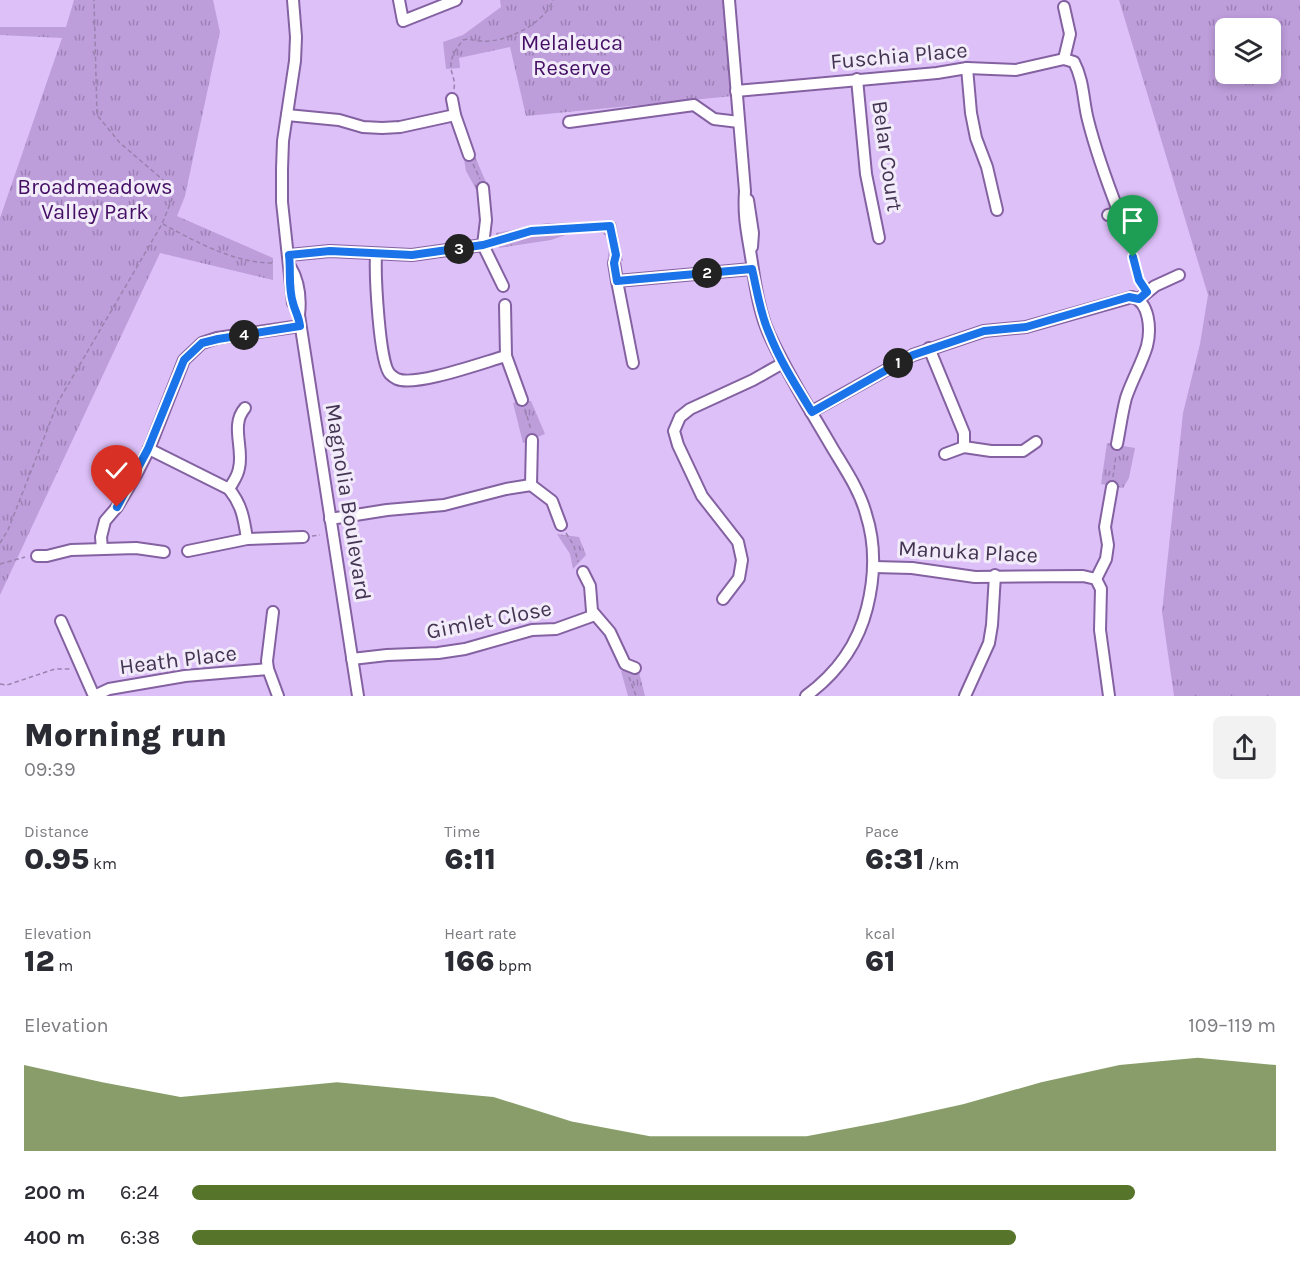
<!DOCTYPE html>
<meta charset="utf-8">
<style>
:root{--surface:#fff;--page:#f2f2f3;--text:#2b2b33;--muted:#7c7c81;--accent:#56752a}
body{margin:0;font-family:Karla,sans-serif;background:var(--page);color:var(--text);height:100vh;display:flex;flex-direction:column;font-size:22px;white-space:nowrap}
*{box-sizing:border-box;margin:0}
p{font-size:20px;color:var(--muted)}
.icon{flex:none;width:33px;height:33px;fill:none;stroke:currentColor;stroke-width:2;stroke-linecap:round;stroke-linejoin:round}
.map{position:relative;height:696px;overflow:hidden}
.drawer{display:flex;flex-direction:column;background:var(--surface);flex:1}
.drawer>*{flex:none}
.tools{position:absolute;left:1215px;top:18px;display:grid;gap:12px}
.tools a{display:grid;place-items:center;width:66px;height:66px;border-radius:9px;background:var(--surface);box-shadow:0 3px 9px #0003;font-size:30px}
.pin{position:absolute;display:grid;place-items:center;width:51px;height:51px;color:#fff;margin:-62px -26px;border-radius:50% 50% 50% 0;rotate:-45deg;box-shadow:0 0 6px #0007}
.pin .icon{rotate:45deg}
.km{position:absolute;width:30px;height:30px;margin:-15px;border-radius:50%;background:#222;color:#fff;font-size:16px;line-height:30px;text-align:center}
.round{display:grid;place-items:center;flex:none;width:63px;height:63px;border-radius:9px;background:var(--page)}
.overview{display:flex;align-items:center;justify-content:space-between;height:102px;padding:0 24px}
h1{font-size:33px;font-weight:800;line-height:45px}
.stats{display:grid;grid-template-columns:repeat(3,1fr);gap:9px;height:102px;padding:6px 24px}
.stats div{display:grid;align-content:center}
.stats b{font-size:30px;font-weight:800}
.stats small{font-size:16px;font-weight:400}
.stats p{font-size:16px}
.chart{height:168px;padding:12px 24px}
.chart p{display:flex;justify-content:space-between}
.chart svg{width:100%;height:108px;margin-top:6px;fill:var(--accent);opacity:.7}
ul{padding:0 24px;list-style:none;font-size:20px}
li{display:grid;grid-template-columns:96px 72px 1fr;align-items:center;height:45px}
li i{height:15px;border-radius:8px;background:var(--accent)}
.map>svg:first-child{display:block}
</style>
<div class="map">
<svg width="1300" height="696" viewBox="0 0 1300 696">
<defs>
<pattern id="grass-tufts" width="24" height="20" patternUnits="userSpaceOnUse" patternTransform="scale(1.5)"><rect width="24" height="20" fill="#be9ddb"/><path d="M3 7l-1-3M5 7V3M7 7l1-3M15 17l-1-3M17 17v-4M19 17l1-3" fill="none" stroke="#9c81b4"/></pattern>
</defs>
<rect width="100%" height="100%" fill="#ddc0f8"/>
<g fill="url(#grass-tufts)" fill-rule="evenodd">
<polygon points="74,0 213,0 220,32 185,196 177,216 273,258 273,280 160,253 0,595 0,218 62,38 0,35 0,27 66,27"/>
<polygon points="500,0 724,0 733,96 526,116 510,47 459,58 460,68 446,69 443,42 463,35 501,7"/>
<path d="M1119 0H1300V696H1174L1162 612 1183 413 1200 344 1208 295ZM1226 28H1270V74H1226Z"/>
<polygon points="474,154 488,187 477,191 466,171 464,159 469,155"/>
<polygon points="616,222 623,261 607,263 610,242 603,233 574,232 551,240 499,248 496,233 547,223"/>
<polygon points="522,400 531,401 545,434 523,443 513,403"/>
<polygon points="1107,443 1135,448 1129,478 1123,488 1101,484"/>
<polygon points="557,534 579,537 586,555 573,569 570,554"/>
<polygon points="638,668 645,696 628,696 621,671"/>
</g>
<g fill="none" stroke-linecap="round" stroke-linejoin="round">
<defs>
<g id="minor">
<polyline points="293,0 296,37 295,61 283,141 282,169 282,202 293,303"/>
<polyline points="399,0 403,21 456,0"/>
<path d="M729 0 745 191C743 219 748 236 752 263 755 286 759 312 769 334 787 374 811 411 833 449 845 469 860 491 866 514 876 545 875 576 867 608 858 644 836 674 806 696"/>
<polyline points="1064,7 1070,34 1064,59"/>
<polyline points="967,68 971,113 976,138 987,167 997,210"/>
<polyline points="857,79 866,174 879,238"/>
<path d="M736 91 937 73 967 68 1016 70 1064 59 1074 62C1084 81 1083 101 1088 120 1096 152 1107 182 1119 213"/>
<polyline points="452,99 455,115 469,155"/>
<polyline points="287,115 339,120 363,127 382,128 400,127 455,115"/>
<polyline points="569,122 694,105 714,119 739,122"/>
<polyline points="483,188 486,220 483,245 503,286"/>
<polyline points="748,200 753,233 752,247"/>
<polyline points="1108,215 1130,211"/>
<polyline points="289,255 330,251 412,255 483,245"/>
<path d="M376 255C375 274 379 363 390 374 392 376 395 378 397 379 416 387 484 362 506 356"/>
<polyline points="614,263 617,281"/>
<path d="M290 266C299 281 301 298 299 315L358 696"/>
<polyline points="1139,299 1155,286 1179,275"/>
<polyline points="505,305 506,356 522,400"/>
<polyline points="929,348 964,433 964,447 991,451 1023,451 1036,442"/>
<polyline points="633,363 617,281 752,269"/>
<path d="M811 412 913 355 984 331 1026 327 1132 297C1150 302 1151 330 1147 346 1142 363 1132 380 1126 398 1122 413 1120 429 1117 444"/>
<polyline points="532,440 531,485 552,501 561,525"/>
<path d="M149 449 229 489C242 505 244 519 247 539"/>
<polyline points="945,454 964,447"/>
<path d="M229 489C233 482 238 476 239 468 244 448 230 425 245 408"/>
<polyline points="330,519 387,510 444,505 506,489 531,485"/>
<polyline points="102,549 101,537 105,521 117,507 136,475 149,449 184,360 202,343 217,338 300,326"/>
<polyline points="188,551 247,539 303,537"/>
<polyline points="37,556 47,556 71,550 136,548 164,552"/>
<polyline points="874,567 912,568 975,577 1083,576 1096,579 1101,589 1100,630 1109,696"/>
<polyline points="583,572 590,586 592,611 610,632 625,664 635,668"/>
<polyline points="1096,579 1106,559 1108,545 1105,527 1112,487"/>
<polyline points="723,599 739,578 742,560 738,542 702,496 678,445 674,431 680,417 690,409 753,380 783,363"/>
<polyline points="273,612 267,661 268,669 278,696"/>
<polyline points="61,621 94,696"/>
<polyline points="352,659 387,655 438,653 465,649 532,630 556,629 595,615"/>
<polyline points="94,696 109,689 185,676 268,669"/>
<polyline points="965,696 989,643 992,625 995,575"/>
</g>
</defs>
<use href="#minor" stroke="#8461a1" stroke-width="14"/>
<g stroke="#9983af" stroke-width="1.5" stroke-dasharray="4.5 3" stroke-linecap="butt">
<path d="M454 89C455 82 454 80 452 73 448 59 455 51 463 40 470 38 475 41 482 41 506 43 545 23 553 0"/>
<polyline points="473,164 480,179"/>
<polyline points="1121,223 1123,233 1141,283"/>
<path d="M163 224C196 242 236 264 275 263"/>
<polyline points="493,242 531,231 610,226 616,254"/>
<polyline points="525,409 531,430"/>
<polyline points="1113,477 1116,455"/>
<polyline points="566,533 574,546 578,562"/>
<polyline points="312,536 320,535"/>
<polyline points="0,543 8,530 58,402 162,224 172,199 170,186 120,143 97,115 94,0"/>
<polyline points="0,564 25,557"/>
<polyline points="629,677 636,696"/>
<polyline points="0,684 7,685 55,669 71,669"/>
</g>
<use href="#minor" stroke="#fff" stroke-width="10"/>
</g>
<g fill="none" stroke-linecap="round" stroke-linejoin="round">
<defs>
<path id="route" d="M117 507 148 449 184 360 202 343 218 339 300 326C299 317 295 311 293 303 288 287 291 271 289 255L330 251 412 255 483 245 531 231 610 226 616 255 614 263 617 281 752 269C757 290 760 313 769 333 780 361 796 386 812 412L913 355 984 331 1026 327 1129 297 1139 299 1147 292 1139 280 1133 257"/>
</defs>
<use href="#route" stroke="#fff" stroke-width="12"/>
<use href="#route" stroke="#1a73e8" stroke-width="8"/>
</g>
<g text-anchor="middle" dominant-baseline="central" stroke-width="6" stroke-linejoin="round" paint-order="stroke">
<g font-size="22" fill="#440f64" stroke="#f2ebfa">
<text x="572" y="43">Melaleuca<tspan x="572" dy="25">Reserve</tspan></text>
<text x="95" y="187">Broadmeadows<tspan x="95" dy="25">Valley Park</tspan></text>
</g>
<g font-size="22" fill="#433451" stroke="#f2ebfa">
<text transform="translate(899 56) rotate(-5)">Fuschia Place</text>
<text transform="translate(887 156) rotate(82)">Belar Court</text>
<text transform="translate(348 502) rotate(81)">Magnolia Boulevard</text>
<text transform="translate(968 552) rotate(3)">Manuka Place</text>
<text transform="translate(489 620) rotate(-11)">Gimlet Close</text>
<text transform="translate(178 660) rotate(-7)">Heath Place</text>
</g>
</g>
</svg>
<div class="tools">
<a><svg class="icon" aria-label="layers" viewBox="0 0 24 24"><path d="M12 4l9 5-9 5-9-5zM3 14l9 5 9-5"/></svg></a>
</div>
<div class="pin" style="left:1133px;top:257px;background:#1e9e55"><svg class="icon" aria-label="arrive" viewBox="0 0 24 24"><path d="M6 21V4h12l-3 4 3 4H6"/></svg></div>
<div class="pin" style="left:117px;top:507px;background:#d93025"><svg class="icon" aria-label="check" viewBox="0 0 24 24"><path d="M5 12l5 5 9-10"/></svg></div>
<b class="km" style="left:898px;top:363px">1</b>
<b class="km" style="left:707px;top:273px">2</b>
<b class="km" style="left:459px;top:249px">3</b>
<b class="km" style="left:244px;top:335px">4</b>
</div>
<section class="drawer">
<div class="overview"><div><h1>Morning run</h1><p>09:39</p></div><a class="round"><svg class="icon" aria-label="share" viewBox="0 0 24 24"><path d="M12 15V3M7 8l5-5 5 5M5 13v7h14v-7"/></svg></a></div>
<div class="stats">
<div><p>Distance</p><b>0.95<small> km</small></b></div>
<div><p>Time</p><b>6:11</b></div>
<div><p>Pace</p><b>6:31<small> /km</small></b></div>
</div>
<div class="stats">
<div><p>Elevation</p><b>12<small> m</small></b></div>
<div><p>Heart rate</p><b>166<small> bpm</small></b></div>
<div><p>kcal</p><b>61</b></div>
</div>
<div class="chart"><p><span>Elevation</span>109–119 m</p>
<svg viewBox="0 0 160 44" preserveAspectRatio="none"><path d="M0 44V9L10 16L20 22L30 19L40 16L50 19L60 22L70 32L80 38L90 38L100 38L110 32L120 25L130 16L140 9L150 6L160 9V44z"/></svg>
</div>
<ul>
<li><b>200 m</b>6:24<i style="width:87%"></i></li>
<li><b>400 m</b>6:38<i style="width:76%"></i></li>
</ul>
</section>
